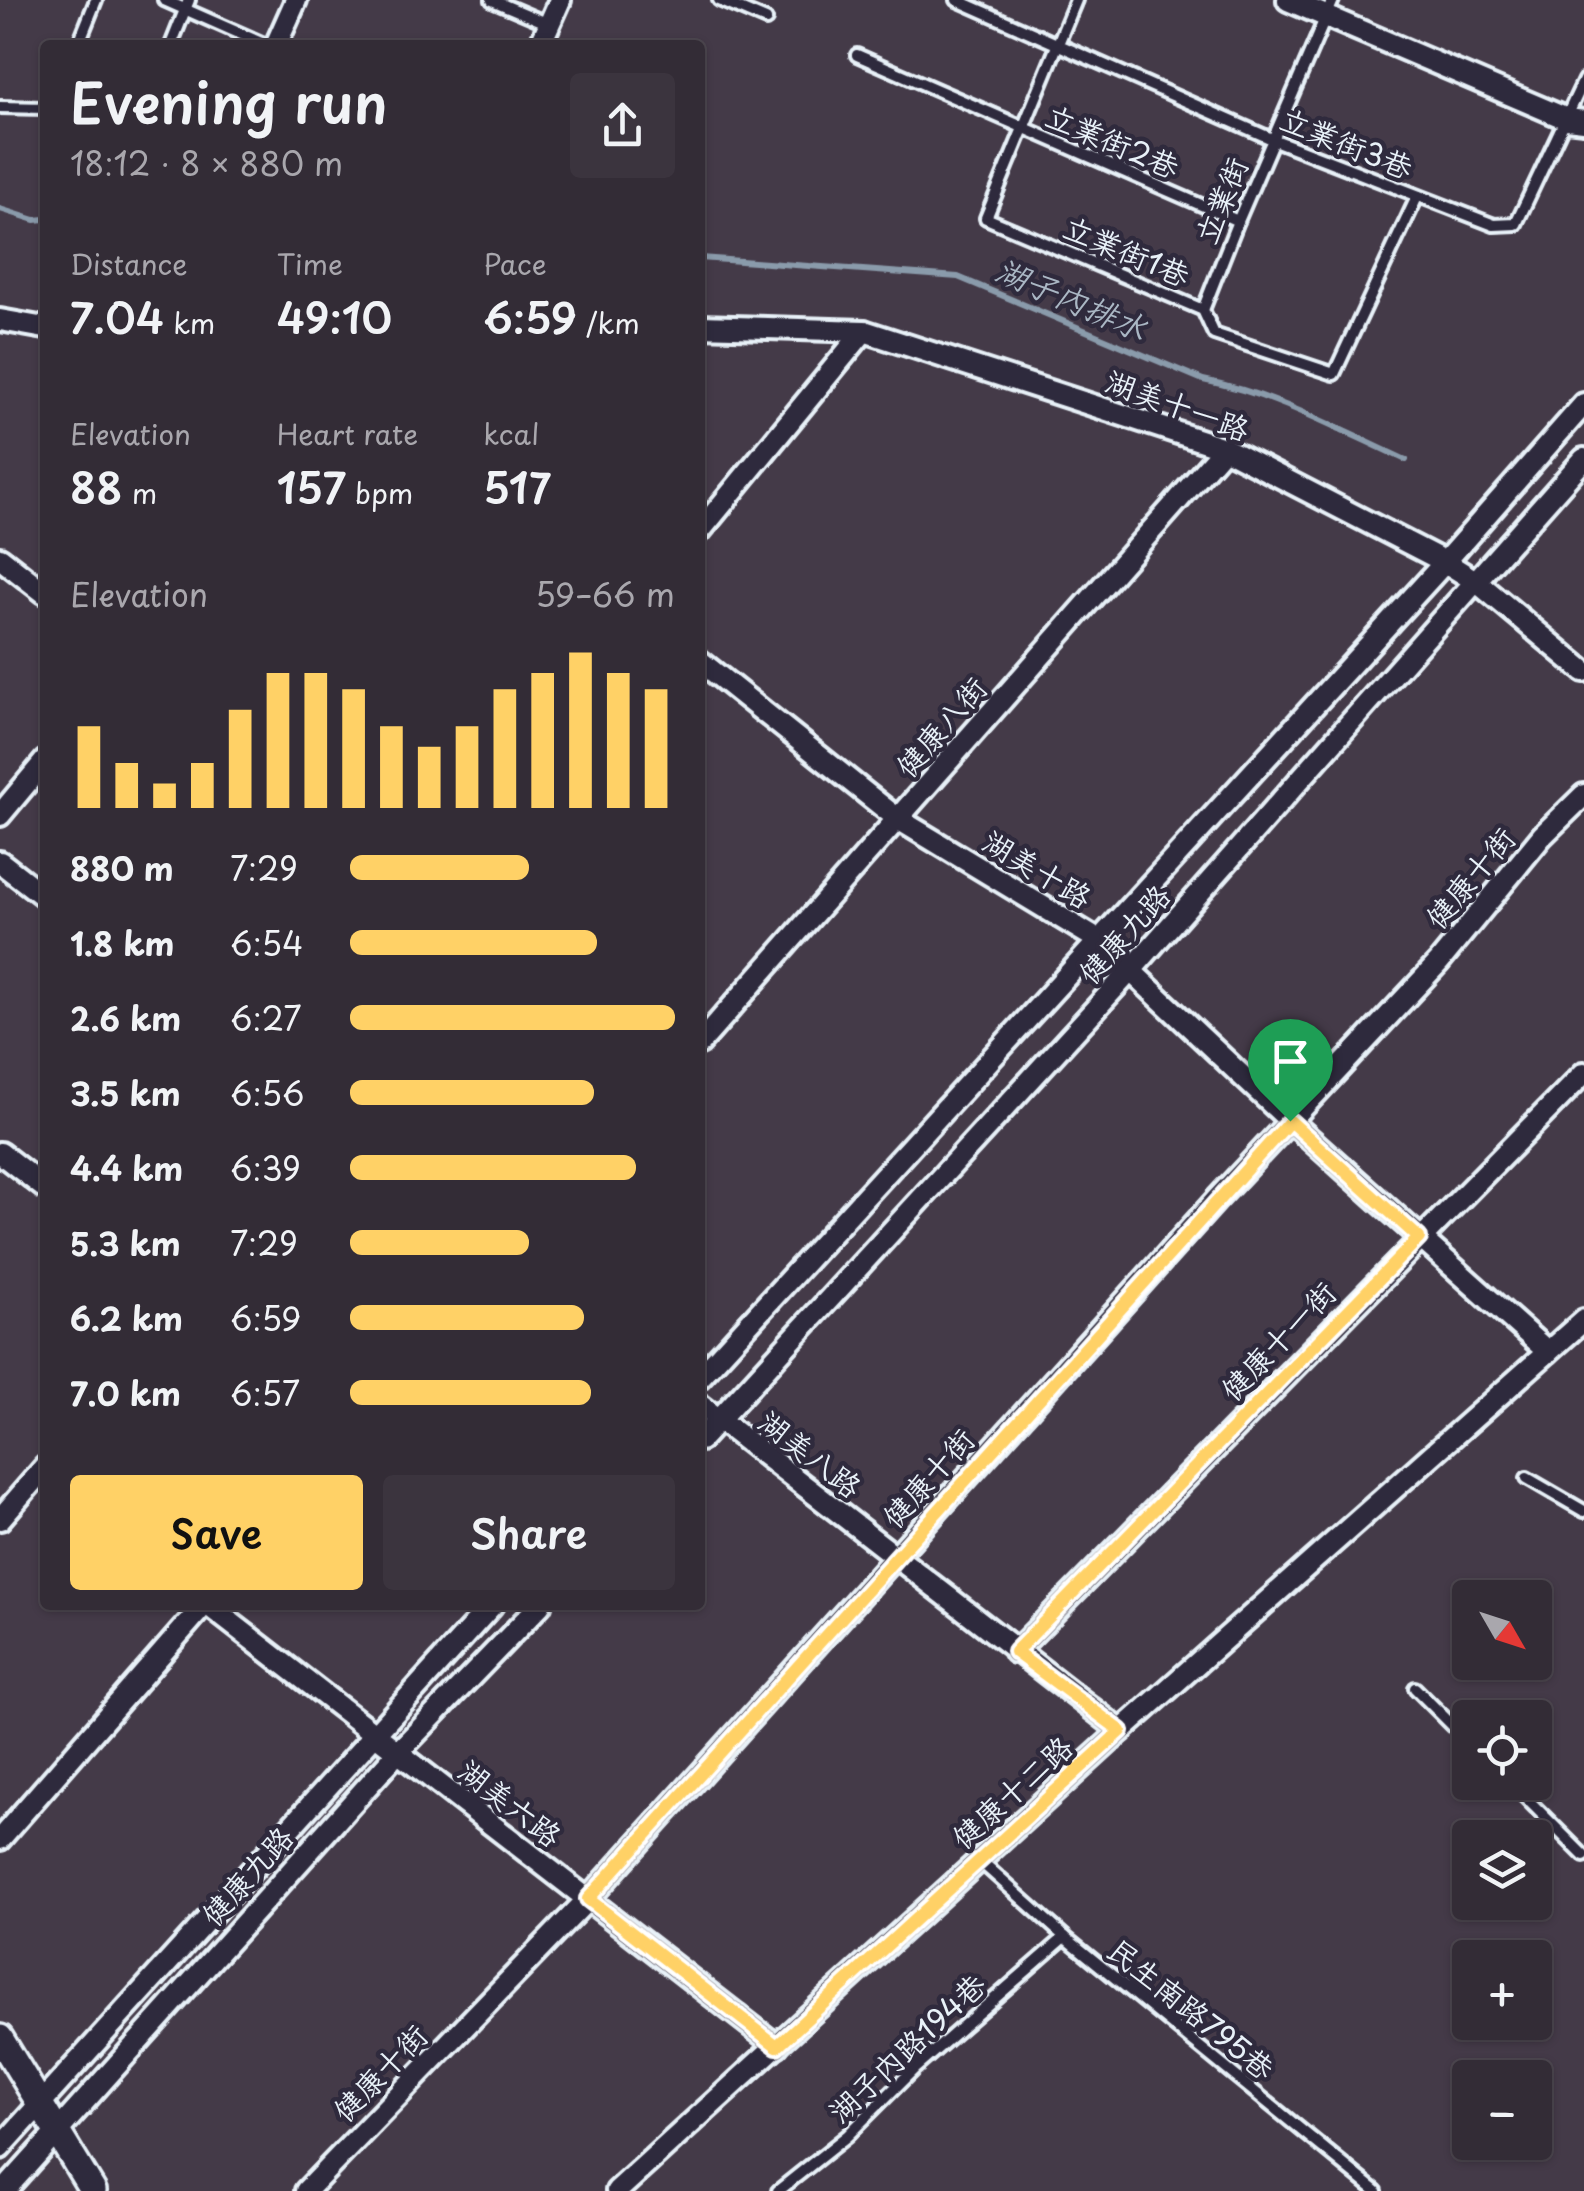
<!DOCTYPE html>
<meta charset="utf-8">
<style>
:root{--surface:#332c36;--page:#3b343e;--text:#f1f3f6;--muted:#a9a7ad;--line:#4e4851;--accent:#ffd166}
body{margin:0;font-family:"Playpen Sans","LXGW WenKai TC",sans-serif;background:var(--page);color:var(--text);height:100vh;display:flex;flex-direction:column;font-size:38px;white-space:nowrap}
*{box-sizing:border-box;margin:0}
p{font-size:32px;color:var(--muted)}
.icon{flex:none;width:55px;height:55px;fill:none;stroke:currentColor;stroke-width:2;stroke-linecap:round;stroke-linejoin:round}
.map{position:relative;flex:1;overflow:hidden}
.details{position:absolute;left:40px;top:40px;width:665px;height:1570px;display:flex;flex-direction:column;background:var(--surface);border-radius:10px;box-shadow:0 2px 8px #0004,0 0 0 2px var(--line)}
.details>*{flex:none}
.needle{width:65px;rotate:129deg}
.buttons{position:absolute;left:1452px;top:1580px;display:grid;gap:20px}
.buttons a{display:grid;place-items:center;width:100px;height:100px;border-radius:10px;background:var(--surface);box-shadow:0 2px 8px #0004,0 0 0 2px var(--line);font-size:50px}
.pin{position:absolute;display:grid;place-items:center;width:85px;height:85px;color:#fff;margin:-102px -42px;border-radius:50% 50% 50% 0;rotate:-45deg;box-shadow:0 0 10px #0007}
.pin .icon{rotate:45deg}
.round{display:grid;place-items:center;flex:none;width:105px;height:105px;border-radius:10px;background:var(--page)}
.overview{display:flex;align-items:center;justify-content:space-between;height:170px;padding:0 30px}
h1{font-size:55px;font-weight:600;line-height:75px}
.metrics{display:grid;grid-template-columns:repeat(3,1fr);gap:15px;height:170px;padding:10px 30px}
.metrics div{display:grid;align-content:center}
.metrics b{font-size:42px;font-weight:600}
.metrics small{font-size:28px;font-weight:400}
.metrics p{font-size:28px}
.chart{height:280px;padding:20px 30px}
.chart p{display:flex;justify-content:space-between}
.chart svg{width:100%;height:180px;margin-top:10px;stroke:var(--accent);stroke-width:6}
.action{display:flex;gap:20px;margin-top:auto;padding:20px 30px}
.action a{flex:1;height:115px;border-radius:10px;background:var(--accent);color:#111;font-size:40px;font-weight:600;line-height:115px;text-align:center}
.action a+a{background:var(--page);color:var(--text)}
ul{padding:0 30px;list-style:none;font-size:32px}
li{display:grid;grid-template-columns:160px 120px 1fr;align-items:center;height:75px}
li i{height:25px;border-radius:12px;background:var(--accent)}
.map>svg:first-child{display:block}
</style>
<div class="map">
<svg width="1584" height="2191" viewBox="0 0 1584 2191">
<rect width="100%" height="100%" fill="#443a48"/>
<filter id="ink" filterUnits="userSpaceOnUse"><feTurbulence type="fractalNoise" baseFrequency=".01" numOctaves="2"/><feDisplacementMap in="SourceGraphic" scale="20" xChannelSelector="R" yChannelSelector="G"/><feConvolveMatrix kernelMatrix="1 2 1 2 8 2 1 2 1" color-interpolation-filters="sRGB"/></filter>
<g filter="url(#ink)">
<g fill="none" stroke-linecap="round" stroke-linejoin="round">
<g stroke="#8a9bab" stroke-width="6">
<polyline points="0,209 35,220 45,219"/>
<path d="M700 258 958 277 1203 380C1275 394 1340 430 1406 460"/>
</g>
<defs>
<g id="service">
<polyline points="164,0 266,45"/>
<polyline points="492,0 549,24"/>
<polyline points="719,0 766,20"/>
<polyline points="957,0 1272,139 1494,225 1516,224 1584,80"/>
<polyline points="1076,0 986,218 1203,310 1214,334 1334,374 1417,197"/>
<polyline points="78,45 96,0"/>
<polyline points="171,45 189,0"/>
<polyline points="857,55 1238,221"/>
<polyline points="0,107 45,108"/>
<polyline points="1203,310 1238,221 1333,0"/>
<polyline points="1527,1478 1584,1511"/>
<polyline points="1415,1688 1470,1743"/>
<polyline points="1510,1782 1584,1856"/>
<polyline points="980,1861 1065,1937 1376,2191"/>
<polyline points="778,2191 847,2136 915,2068 1065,1937"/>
</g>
<g id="minor">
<polyline points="1288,0 1567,119 1584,121"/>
<polyline points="276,45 296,0"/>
<polyline points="540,45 560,0"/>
<polyline points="0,320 45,328"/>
<polyline points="700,326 864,331 1224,448 1445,562 1477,582 1584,671"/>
<polyline points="700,531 864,331"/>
<polyline points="0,558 45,593"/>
<polyline points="700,661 898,819 1098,940 1290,1121 1548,1352"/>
<polyline points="0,815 45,761"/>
<polyline points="0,862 45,897"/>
<polyline points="700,1043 1224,448"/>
<polyline points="0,1153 45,1188"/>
<polyline points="700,1377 1445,562 1584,404"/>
<polyline points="700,1405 1121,1731"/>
<polyline points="700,1440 1132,969 1584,459"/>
<polyline points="0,1519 45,1467"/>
<polyline points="208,1605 777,2046"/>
<polyline points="1015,1652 1584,1073"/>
<polyline points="0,1839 204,1605"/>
<polyline points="0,2148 492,1605"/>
<polyline points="4,2191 398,1752 540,1605"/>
<polyline points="306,2191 588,1899 1217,1199 1439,962 1542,836 1584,795"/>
<polyline points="617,2191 1121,1731 1584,1320"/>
</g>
<polyline id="tertiary" points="0,2038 93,2191"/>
</defs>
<use href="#service" stroke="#e8f1f8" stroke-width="18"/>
<use href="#minor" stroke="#e8f1f8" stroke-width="28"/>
<use href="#tertiary" stroke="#e8f1f8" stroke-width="32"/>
<use href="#service" stroke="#2f2a3d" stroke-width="10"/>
<use href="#minor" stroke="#2f2a3d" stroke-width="20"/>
<use href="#tertiary" stroke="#2f2a3d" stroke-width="25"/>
</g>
</g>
<g fill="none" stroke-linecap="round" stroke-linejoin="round" filter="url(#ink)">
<defs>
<polygon id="route" points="1290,1121 1419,1238 1015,1652 1121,1731 777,2046 588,1899"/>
</defs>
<use href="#route" stroke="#fff" stroke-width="20"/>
<use href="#route" stroke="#ffd166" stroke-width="12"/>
</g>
<g text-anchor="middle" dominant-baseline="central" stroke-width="9" stroke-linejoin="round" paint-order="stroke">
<g font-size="30" fill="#e8f1f8" stroke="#2f2a3d">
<text transform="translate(1113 140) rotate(23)">立業街2巷</text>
<text transform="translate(1347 142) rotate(22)">立業街3巷</text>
<text transform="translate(1220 200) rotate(-68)">立業街</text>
<text transform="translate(1127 250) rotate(23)">立業街1巷</text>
<text transform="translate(1178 404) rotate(20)">湖美十一路</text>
<text transform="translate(940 726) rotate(-49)">健康八街</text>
<text transform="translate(1038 868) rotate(31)">湖美十路</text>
<text transform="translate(1469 877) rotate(-50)">健康十街</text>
<text transform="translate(1123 933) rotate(-48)">健康九路</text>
<text transform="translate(1277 1340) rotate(-46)">健康十一街</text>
<text transform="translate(811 1453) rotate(38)">湖美八路</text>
<text transform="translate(927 1477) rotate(-48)">健康十街</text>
<text transform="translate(1011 1791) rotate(-42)">健康十二路</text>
<text transform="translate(511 1802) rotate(38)">湖美六路</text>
<text transform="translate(246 1875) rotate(-48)">健康九路</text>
<text transform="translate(1192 2008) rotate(39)">民生南路795巷</text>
<text transform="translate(906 2047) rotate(-43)">湖子內路194巷</text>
<text transform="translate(379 2072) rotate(-46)">健康十街</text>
</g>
<g font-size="32" font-style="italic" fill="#aab7c4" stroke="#2f2a3d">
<text transform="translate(1072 298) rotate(23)">湖子內排水</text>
</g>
</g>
</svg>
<div class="buttons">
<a><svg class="needle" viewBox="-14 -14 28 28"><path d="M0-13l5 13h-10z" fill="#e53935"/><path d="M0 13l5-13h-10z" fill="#a9a7ad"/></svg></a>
<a><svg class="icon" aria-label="locate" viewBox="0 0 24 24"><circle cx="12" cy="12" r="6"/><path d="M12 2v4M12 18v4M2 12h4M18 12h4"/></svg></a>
<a><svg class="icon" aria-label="layers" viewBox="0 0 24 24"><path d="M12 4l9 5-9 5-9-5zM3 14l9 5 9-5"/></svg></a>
<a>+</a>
<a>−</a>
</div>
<div class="pin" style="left:1290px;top:1121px;background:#1e9e55"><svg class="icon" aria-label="arrive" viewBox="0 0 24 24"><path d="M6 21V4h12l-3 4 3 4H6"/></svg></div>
<section class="details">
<div class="overview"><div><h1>Evening run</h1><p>18:12 · 8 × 880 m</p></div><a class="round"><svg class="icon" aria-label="share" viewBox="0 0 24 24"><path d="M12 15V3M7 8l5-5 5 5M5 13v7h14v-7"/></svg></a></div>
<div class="metrics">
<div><p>Distance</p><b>7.04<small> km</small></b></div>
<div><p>Time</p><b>49:10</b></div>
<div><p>Pace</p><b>6:59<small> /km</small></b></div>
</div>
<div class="metrics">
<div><p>Elevation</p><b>88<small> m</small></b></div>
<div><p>Heart rate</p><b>157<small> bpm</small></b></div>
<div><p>kcal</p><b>517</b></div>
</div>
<div class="chart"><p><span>Elevation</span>59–66 m</p>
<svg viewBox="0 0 160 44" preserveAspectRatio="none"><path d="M5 44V24M15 44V33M25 44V38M35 44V33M45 44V20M55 44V11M65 44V11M75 44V15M85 44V24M95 44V29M105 44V24M115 44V15M125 44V11M135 44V6M145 44V11M155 44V15"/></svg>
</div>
<ul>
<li><b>880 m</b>7:29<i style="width:55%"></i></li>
<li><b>1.8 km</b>6:54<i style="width:76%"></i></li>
<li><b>2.6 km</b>6:27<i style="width:100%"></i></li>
<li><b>3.5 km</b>6:56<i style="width:75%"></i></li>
<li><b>4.4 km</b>6:39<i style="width:88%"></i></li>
<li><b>5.3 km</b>7:29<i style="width:55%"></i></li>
<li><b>6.2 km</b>6:59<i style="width:72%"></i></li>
<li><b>7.0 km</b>6:57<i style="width:74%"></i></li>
</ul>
<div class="action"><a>Save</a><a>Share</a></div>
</section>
</div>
